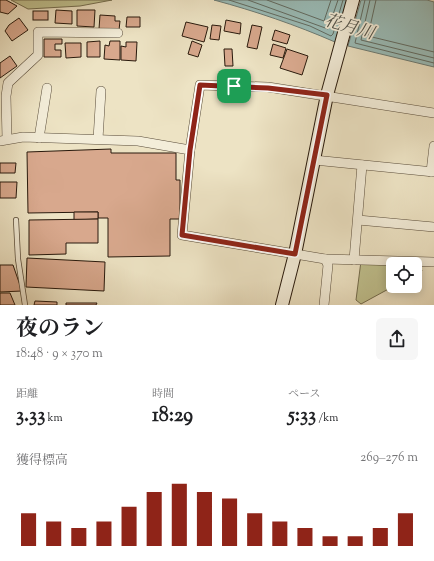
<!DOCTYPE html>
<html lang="ja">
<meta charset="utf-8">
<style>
:root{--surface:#fff;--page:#f6f6f6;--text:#202124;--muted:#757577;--accent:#8f2418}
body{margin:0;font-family:"Sorts Mill Goudy","Noto Serif JP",serif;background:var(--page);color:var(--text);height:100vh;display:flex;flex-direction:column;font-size:15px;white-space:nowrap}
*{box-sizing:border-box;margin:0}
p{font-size:13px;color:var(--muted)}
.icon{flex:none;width:22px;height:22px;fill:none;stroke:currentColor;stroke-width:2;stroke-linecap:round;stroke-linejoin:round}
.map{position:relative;height:305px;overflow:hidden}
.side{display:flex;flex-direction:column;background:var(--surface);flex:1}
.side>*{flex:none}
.tools{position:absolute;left:386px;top:257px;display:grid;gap:8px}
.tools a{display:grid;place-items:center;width:36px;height:36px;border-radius:6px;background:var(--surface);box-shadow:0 2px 10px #0003;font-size:20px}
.pin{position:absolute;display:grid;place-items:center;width:34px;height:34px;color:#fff;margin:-17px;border-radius:8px;box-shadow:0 2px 6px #0006}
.round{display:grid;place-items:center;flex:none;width:42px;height:42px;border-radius:6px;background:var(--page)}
.head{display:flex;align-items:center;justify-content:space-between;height:68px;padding:0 16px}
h1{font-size:22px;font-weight:700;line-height:30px}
.metrics{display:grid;grid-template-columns:repeat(3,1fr);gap:6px;height:68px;padding:4px 16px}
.metrics div{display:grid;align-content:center}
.metrics b{font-size:20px;font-weight:700}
.metrics small{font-size:11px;font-weight:400}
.metrics p{font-size:11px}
.chart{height:112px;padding:8px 16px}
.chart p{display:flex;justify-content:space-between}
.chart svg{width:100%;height:72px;margin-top:4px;stroke:var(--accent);stroke-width:6}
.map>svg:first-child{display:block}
</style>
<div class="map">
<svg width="434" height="305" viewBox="0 0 434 305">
<rect width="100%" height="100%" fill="#ede3c4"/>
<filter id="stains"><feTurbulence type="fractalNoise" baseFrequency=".005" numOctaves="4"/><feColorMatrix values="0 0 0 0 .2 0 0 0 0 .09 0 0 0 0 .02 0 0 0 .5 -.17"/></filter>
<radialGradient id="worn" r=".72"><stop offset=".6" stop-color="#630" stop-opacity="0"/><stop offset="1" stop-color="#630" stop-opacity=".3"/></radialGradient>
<g fill="#c0c18f" stroke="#746d4e">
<polygon points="11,0 112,0 80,6 28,9"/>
<polygon points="361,261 419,264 422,271 415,275 415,264 393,264 394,286 361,304 356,300"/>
</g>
<g fill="#9abdb9" stroke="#6c7b74">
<path d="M214 0H347L335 42C296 25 255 11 214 0Z"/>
<polygon points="361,0 427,0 434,2 434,67 348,46"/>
</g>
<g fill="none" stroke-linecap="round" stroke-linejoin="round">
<g stroke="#616b62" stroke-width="1">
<polyline points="229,0 310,26 331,36 333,34 343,0"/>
<polyline points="248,0 328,29 338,0"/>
<polyline points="267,0 324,21 331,0"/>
<polyline points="365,0 355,43 434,63"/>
<polyline points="370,0 361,40 434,58"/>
<polyline points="376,0 368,36 434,52"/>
</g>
</g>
<g fill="#d8a88d" stroke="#28190c">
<polygon points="0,0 6,0 17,6 8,14 0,12"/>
<polygon points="56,10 72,11 72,24 55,23"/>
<polygon points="77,10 95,10 94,27 77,26"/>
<rect x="33" y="11" width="15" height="9"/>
<polygon points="100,15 115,16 115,21 120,21 119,30 99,29"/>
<polygon points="127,17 140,17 140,27 126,27"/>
<polygon points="19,18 28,30 12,41 5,31 9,25"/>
<polygon points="226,20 241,23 240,34 224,31"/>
<polygon points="186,22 208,27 204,42 182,36"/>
<polygon points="212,25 221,26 219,40 210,39"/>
<polygon points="252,25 262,27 257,49 247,47"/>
<polygon points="275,30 290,35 287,44 272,40"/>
<polygon points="44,39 62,39 62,44 55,44 55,50 61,50 61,57 44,57"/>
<polygon points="100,41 100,57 87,57 87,42"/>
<polygon points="110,41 120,41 120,60 104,59 105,45 109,46"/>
<polygon points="192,41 202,45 198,57 188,54"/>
<polygon points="126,42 137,42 136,61 121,60 121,46 126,47"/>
<polygon points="65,43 81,43 81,57 66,58"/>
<polygon points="273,44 286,48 283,58 270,55"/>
<polygon points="224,49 232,49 233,66 225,66"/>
<polygon points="287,49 308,56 302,75 280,68"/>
<polygon points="10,56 17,66 0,78 0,63"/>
<polygon points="111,149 111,153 176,153 176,180 180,180 180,219 170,219 170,256 108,257 108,218 98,218 98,212 28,213 27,152"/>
<polygon points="0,163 16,163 15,173 0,173"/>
<polygon points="0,182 17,182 16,198 0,198"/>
<polygon points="74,212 98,212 98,219 74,220"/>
<polygon points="98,219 98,243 66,243 66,254 29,255 29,220"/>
<polygon points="27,258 105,262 104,291 26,287"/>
<polygon points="0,265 13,265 22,291 0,292"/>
<polygon points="0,293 10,293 15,305 0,305"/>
<polygon points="35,301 57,302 57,305 34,305"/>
<polygon points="66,303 97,303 96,305 66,305"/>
</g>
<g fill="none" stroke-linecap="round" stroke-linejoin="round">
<defs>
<polyline id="lane" points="16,220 18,259 25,305"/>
<g id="street">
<polyline points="39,138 47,88"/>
<polyline points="7,139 6,96 8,83 38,55 38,32 118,33"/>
<polyline points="98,139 101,91"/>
<polyline points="0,141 23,137 138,141 190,150 182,235 325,259 328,265 324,305"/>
<polyline points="190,150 200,85 268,87 434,113"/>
<polyline points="314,160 434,172"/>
<polyline points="431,172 434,146"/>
<polyline points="358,220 434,227"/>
<polyline points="325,259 434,262"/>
<polyline points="354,260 362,165"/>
</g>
<polyline id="secondary" points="282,305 295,254 327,95 353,0"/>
</defs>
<use href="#lane" stroke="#594c3a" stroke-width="6"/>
<use href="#street" stroke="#594c3a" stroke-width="10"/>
<use href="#secondary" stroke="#28190c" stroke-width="14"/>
<use href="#lane" stroke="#f3edd9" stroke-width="4.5"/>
<use href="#street" stroke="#f3edd9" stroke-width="9"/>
<use href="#secondary" stroke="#f3edd9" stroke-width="12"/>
</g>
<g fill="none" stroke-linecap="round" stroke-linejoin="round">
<defs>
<polygon id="route" points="200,85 268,88 327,95 295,254 182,235 190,150"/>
</defs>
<use href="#route" stroke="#fff" stroke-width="8"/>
<use href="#route" stroke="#8f2418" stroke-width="5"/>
</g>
<g text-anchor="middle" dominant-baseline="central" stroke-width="3.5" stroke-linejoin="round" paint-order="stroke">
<g font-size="17" font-style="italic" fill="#505249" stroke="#f3edd9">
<text transform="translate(349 28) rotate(16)">花月川</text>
</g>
</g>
<rect width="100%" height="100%" filter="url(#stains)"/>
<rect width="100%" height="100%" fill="url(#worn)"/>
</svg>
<div class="tools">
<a><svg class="icon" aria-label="locate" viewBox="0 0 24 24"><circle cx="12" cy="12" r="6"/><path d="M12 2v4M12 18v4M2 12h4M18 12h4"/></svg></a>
</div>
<div class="pin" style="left:234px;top:86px;background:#1e9e55"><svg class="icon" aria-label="arrive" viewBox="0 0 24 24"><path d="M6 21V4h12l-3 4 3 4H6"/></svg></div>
</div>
<section class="side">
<div class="head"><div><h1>夜のラン</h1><p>18:48 · 9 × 370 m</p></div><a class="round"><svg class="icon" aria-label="share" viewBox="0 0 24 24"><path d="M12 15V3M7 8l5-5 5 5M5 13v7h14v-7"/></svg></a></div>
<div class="metrics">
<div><p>距離</p><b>3.33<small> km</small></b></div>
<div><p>時間</p><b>18:29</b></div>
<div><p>ペース</p><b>5:33<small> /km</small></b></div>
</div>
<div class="chart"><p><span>獲得標高</span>269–276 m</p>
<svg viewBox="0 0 160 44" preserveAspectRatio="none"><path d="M5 44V24M15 44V29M25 44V33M35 44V29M45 44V20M55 44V11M65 44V6M75 44V11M85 44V15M95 44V24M105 44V29M115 44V33M125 44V38M135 44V38M145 44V33M155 44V24"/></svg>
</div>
</section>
